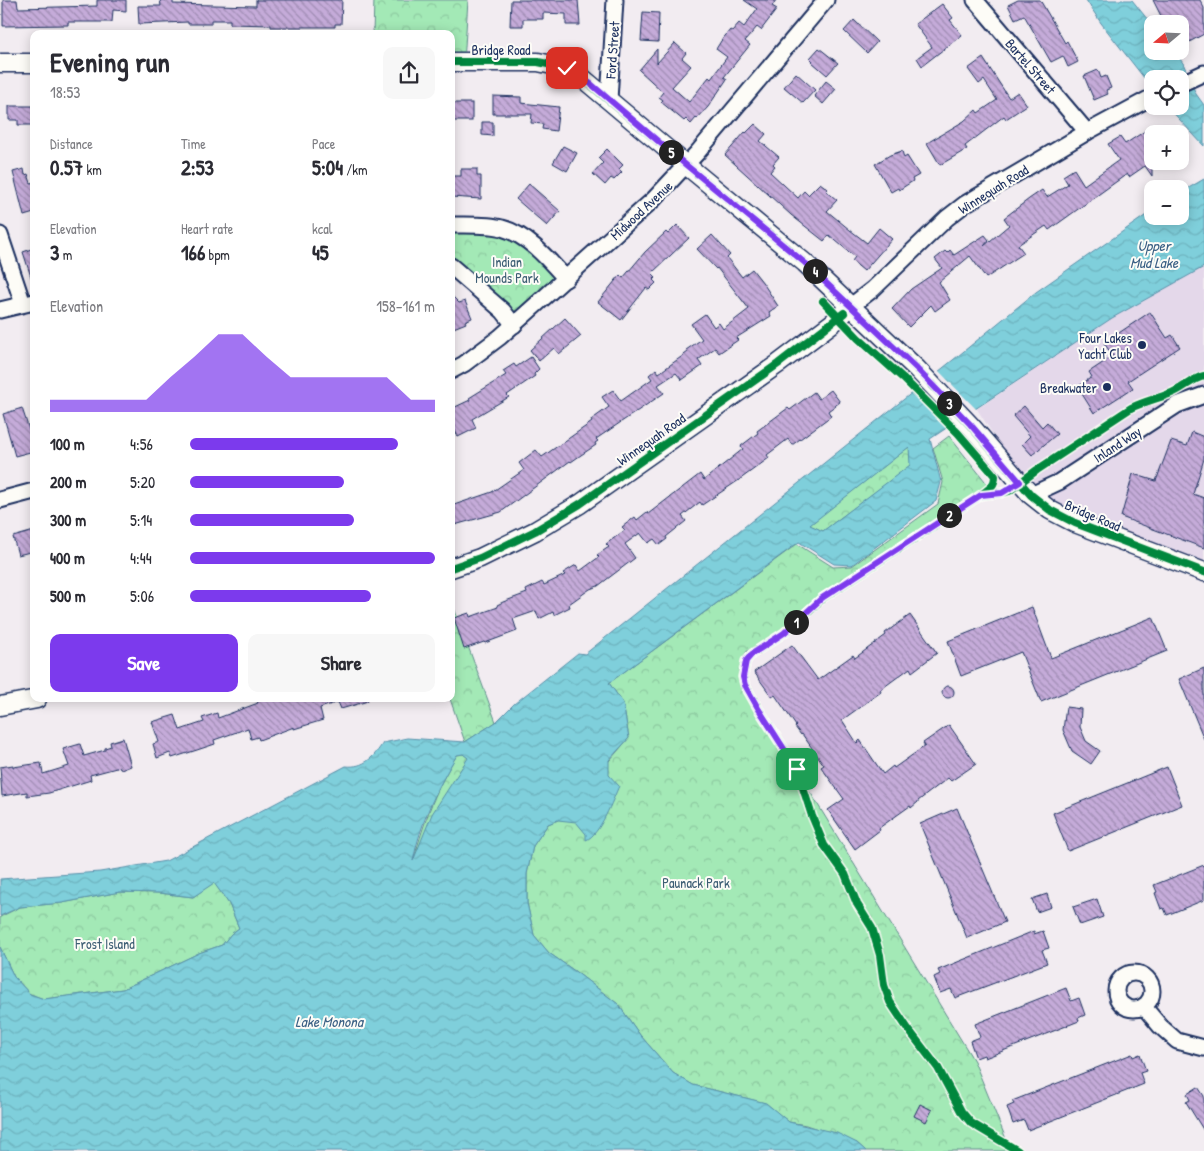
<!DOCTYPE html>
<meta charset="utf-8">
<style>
:root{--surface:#fff;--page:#f7f7f7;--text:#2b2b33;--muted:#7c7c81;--accent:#7c3aed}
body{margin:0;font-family:"Patrick Hand",sans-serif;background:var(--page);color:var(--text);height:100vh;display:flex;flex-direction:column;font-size:19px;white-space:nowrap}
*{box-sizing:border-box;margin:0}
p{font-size:16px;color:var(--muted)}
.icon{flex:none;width:28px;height:28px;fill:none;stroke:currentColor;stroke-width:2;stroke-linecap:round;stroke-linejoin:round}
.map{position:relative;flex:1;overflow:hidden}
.drawer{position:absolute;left:30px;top:30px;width:425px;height:672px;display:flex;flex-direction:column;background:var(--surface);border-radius:10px;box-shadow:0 2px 12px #0003}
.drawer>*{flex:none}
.needle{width:32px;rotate:251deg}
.buttons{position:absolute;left:1144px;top:15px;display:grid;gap:10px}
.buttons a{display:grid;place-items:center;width:45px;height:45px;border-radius:10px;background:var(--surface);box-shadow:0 2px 12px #0003;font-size:25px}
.pin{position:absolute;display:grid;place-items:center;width:42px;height:42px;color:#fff;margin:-21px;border-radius:10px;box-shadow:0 2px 8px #0006}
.km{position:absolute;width:25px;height:25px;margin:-12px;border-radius:50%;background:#222;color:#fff;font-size:14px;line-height:25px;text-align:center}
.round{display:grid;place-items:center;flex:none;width:52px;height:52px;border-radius:10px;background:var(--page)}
.headline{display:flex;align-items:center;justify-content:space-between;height:85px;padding:0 20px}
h1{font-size:28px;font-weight:700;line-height:38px}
.stats{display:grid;grid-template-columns:repeat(3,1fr);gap:8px;height:85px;padding:5px 20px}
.stats div{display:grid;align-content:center}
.stats b{font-size:21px;font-weight:700}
.stats small{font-size:14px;font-weight:400}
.stats p{font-size:14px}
.chart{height:140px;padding:10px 20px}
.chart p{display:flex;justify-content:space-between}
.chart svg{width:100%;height:90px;margin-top:5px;fill:var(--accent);opacity:.7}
.primary-button{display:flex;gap:10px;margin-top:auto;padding:10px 20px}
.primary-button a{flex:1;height:58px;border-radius:10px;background:var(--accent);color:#fff;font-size:20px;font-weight:700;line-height:58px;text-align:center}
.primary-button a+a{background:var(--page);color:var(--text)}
ul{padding:0 20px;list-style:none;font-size:16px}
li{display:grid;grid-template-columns:80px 60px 1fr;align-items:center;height:38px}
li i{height:12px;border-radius:6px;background:var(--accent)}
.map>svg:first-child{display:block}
</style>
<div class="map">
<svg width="1204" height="1151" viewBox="0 0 1204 1151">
<defs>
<pattern id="forest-crowns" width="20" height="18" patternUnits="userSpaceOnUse" patternTransform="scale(1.25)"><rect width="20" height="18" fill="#a3e9b6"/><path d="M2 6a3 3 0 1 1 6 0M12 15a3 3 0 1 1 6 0" fill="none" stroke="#8cc89f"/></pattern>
<pattern id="water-waves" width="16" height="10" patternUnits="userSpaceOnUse" patternTransform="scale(1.25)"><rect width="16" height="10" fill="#7fcfdb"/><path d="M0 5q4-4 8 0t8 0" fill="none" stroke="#6db2be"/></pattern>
<pattern id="building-back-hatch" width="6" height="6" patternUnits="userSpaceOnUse" patternTransform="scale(1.25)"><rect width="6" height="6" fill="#c5abd9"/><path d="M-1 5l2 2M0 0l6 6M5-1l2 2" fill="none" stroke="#9f8cb3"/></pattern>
</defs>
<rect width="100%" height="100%" fill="#f2ecf1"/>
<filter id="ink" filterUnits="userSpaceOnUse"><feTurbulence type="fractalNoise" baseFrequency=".02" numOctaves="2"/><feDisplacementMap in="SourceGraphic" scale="10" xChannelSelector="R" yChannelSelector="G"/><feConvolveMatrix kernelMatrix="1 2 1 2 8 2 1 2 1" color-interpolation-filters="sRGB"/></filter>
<g filter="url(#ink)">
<polygon fill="#e4d8ea" points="1204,267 1204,572 1031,495 977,409 1112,318"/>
<g fill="url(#forest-crowns)" stroke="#5f8c8a">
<polygon points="374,0 468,0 464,62 451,62 451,34 373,34"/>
<polygon points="451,225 501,227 566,279 514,325 451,266"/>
<polygon points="949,436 989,486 820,596 782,631 747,651 742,659 739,670 740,686 812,795 974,1061 1011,1151 866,1151 857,1143 806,1125 789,1122 765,1103 693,1085 673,1073 640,1035 618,1004 576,972 549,953 534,935 527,903 527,874 533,846 548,824 558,820 629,738 623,703 609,683 797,544 833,567 852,566 938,504 943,482 933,448"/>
<polygon points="910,446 911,465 823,531 809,525"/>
<polygon points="451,600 496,722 465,742 450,699 451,699"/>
<path d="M463 754 469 758 463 766 411 869C423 826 433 793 457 755Z"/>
<polygon points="214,882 229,904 239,928 231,934 222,945 199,953 123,989 44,999 30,994 14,977 0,947 0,917 20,907 62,903 120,892 159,893 193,897"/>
</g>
<g fill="url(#water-waves)" stroke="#578fa9" fill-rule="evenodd">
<polygon points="1086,0 1132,0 1152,25 1152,51 1174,51 1183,63 1196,94 1204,105 1204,146 1167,106 1180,106 1180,79 1152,79 1152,88 1101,23"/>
<path d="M1204 179V267L1112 318 930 439 941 482 936 501 852 565 834 564 799 542 609 683 623 703 629 738 609 760V775L619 786C613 799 600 835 586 840V834L576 822 558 820 548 824 533 846 527 874V903L534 935 549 953 576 972 618 1004 640 1035 673 1073 693 1085 766 1103 789 1122 837 1133 857 1143 866 1151H0V947L14 977 30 994 44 999 123 989 199 953 222 945 231 934 239 928 229 904 214 883 193 897 159 893 120 892 62 903 20 907 0 916V879L100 872 166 861 346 766C364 768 374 757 383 743L407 738 465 742 496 722 514 704 578 653 585 654 958 356 1036 292 1152 211V216H1180V193ZM909 447 910 465 823 531 810 525ZM463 754 468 758 432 814 413 861C420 824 437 787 457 755Z"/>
</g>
<polygon fill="#f2ecf1" points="938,370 978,411 949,429 911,391"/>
<g fill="url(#building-back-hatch)" stroke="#1b2f5e">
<polygon points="3,0 17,0 18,8 97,6 97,0 126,0 126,11 113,10 112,22 68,22 68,25 3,26"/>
<polygon points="160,0 173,0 173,4 256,6 256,0 342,0 341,24 335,24 335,27 271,27 271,25 230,24 230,20 211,20 211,24 188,24 188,22 139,24 138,6 161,6"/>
<polygon points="511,0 578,0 580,25 566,25 566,14 543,13 543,19 523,19 523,26 510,26"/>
<polygon points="744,0 776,0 772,6 777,9 761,30 757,27 745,41 750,45 724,77 727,79 708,107 697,119 696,118 691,124 686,119 684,121 661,102 663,100 659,97 663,92 639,70 657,49 657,63 675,43 686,53 682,58 691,66 672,87 689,102 709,77 711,79 727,57 716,49 721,41 730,30 732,31 739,23 744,27 757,9"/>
<polygon points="1018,0 1040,0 1065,43 1067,41 1078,62 1068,67 1063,56 1051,62 1024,15 1015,19 1008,5"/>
<polygon points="1153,0 1200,0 1204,8 1204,34 1180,47 1180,24 1165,24"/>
<polygon points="942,4 953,18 950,20 962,35 922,66 917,58 932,47 915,24"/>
<polygon points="643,12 659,13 658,42 641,41"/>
<polygon points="854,20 877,42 867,53 844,31"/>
<polygon points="819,48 838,63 827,75 812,62 813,61 810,58"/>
<polygon points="983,58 1009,98 1018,92 1027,105 1006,119 1004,116 965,146 967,149 940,165 927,143 964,121 976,110 978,113 997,100 984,80 979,84 968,69"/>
<polygon points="1098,70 1101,78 1106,76 1111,88 1106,90 1108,94 1094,100 1084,76"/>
<polygon points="796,73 815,90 803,103 784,87"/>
<polygon points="826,81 836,89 823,104 814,96"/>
<polygon points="493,96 521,97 521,103 559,107 556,131 542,129 543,124 531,123 532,114 493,114"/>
<rect x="451" y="103" width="21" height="18"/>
<polygon points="9,106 34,106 34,125 18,125 18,120 9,120"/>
<polygon points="482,122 493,122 493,136 482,135"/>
<polygon points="755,124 766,134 760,141 779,157 773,164 775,166 770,172 798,198 804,191 808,195 820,183 828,189 826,191 837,200 827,211 850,230 867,243 879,228 892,239 864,271 852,261 855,257 829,235 824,241 791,215 725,155 745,132 746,133"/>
<polygon points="1145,131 1152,141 1152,176 1145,166 1129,177 1127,174 1049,230 1046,226 1018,245 1024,253 986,278 970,256 939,282 950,300 935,311 931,305 909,327 892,309 911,289 942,268 935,259 945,251 947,253 950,250 954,255 985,235 989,240 984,246 1009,225 1004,218 1029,199 1042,190 1047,197 1068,184 1063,176 1074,169 1084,185 1119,160 1108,144 1120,137 1125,144"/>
<polygon points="563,146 577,153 567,171 553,163"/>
<polygon points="607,149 623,165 619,169 622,172 614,180 611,178 605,185 593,174 603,163 598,158"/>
<polygon points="902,151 904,158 907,156 919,175 912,179 913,181 899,190 898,188 891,192 875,164 890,155"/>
<polygon points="24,169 25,175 28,174 31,183 34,182 34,213 24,216 13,172"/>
<polygon points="461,169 477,169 477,176 481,176 481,199 451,197 451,176 461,176"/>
<polygon points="529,184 560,211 547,226 516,199"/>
<polygon points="677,225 689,238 652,273 656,277 653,280 656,283 649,290 646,288 621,320 598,302 620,275 623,278 645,252 666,232 668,234"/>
<polygon points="712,235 730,255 727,258 742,277 752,269 763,283 778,306 769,312 771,316 736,338 738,340 719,353 715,348 698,360 702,366 682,380 676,373 658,385 664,393 596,439 598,441 595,443 596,445 581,455 571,462 570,461 501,512 451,526 451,506 492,492 524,470 519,463 536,450 542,457 592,422 591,420 609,407 602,397 613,390 621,401 652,379 649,375 656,369 659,373 688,352 686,350 702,339 691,324 705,314 714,327 719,323 723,329 749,309 717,268 716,269 697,249"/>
<polygon points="34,248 34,280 32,280 23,252"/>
<polygon points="451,295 459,303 465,301 472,318 465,321 466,323 451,329"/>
<polygon points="1150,312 1167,338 1172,335 1180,347 1128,381 1133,388 1094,413 1082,394 1085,391 1080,385 1092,377 1089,372 1113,356 1104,343"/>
<polygon points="565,318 581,336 559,354 554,348 539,361 530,350"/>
<polygon points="531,357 539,369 534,374 535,376 507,395 509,397 472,419 476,428 458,437 454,428 451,429 451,409 470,400 469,398 506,375 503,371 514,364 516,367"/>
<polygon points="831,390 840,402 828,411 831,416 792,445 788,439 767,455 769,458 739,480 702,505 700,502 682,516 686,521 666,537 667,539 659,545 654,539 648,543 640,533 625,544 635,558 598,586 590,589 569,604 570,607 554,615 553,612 539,619 536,611 513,619 517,631 485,643 484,642 464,649 454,618 469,613 470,617 498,607 497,605 503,602 527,593 526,590 542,582 544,585 565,575 563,573 576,565 580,571 599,557 597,555 609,547 606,544 625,530 622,527 635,517 637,520 647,512 648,514 700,474 704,480 743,449 741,446 758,433 757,431 788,408 790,410 814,392 819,399"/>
<polygon points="1024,406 1042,427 1047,422 1057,434 1032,455 1022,444 1030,436 1013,416"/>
<polygon points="22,408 34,445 34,451 15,456 3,414"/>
<polygon points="1192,432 1204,437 1204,459 1193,494 1204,498 1204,548 1121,517 1133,474 1156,481 1171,441 1187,446"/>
<polygon points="34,531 34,551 18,555 13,537"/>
<polygon points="1032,607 1051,658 1153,617 1167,651 1041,702 1021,652 961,676 948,641"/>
<polygon points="910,615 937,653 912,672 910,668 880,690 881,692 842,720 857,743 860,740 883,774 893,766 894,768 925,746 923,743 949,725 976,764 951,781 948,778 918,801 918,802 911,808 910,806 879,828 880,830 855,849 828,810 844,799 821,767 824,765 802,734 801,735 795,727 796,726 775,695 772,697 754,672 792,645 818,680 853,655 855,658 886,635 885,633"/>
<polygon points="1204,668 1204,739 1179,679"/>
<circle cx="948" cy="692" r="6"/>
<polygon points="256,699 367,699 368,701 341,709 338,702 320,708 323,720 294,729 294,727 259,740 258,737 251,739 248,728 214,740 215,744 197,750 172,758 170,753 157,758 153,744 159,742 152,722 175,715 180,730 204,722 202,718 217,713 218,718 258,703"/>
<polygon points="1066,707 1081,709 1080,727 1086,741 1100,751 1091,764 1072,751 1063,730"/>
<polygon points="123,738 131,766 121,770 120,767 90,775 91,780 49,793 27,796 27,792 2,796 0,767 13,765 13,767 41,763 43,774 69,766 63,749 80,744 84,756 105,750 105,748 111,746 110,742"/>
<polygon points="1167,767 1182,805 1068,851 1053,813"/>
<polygon points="957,808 1005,922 967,938 920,824"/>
<polygon points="1204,865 1204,900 1167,915 1164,908 1161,909 1155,893 1157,892 1154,885"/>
<polygon points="1047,894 1051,907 1037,912 1032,899"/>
<polygon points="1097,899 1103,917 1080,925 1073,907"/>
<polygon points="1034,931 1034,934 1043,931 1049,948 1042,950 1047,963 955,998 951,989 940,993 934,977 940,974 938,970"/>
<polygon points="1066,988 1071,1001 1079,998 1085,1015 1078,1018 1079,1021 985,1058 984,1055 976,1058 970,1041 980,1037 975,1024"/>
<polygon points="1132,1054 1133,1057 1140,1054 1146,1071 1140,1073 1144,1084 1028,1130 1024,1120 1013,1124 1007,1107 1014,1104 1012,1101"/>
<polygon points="1198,1087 1204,1096 1204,1131 1186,1102 1190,1100 1187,1094"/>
<polygon points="920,1104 932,1110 926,1122 914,1116"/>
</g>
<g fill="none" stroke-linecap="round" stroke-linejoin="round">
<defs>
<g id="minor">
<polyline points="975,0 1087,132"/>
<polyline points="1180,84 1204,73"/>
<polyline points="609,100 615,0"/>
<path d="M451 225C466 225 489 224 502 228 528 235 549 260 566 279"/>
<polyline points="0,235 23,304"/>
<polyline points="451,266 503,311 514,325"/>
<polyline points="851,306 873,289 947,218 965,204 1087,132 1152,97"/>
<polyline points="0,310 34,302"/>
<polyline points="451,371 464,364 500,337 654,199 697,153 826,0"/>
<polyline points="1031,495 1059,482 1177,405 1204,395"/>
<polyline points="0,500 34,491"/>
<circle cx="1134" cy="991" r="18"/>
<polyline points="1144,1007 1160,1026 1177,1041 1204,1048"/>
</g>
<g id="tertiary">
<polyline points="451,62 538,62 567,68 580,76 686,165 805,263 917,369 970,425 1031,495 1050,510 1075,523 1204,572"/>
<polyline points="0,63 34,63"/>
<polyline points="451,568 480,558 535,531 580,504 778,364 839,318 851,306"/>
<polyline points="0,706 37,699"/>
</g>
</defs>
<use href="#minor" stroke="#1b2f5e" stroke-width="19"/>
<use href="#tertiary" stroke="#1b2f5e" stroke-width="21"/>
<use href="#minor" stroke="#fdfcf7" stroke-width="15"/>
<use href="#tertiary" stroke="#fdfcf7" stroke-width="18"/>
<defs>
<g id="cycleway">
<polyline points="451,62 538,62 567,68 580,76 686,165 805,263 917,369 970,425 1031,495 1050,510 1075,523 1204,572"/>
<path d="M823 301 858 338 904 379 958 433 995 476C995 486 989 489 981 495L823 598 784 633 752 654 746 661 743 677 745 685 758 708 797 769 812 816 824 845 845 874 857 904 872 928 880 955 884 985 890 1002 908 1029 938 1068 961 1111 971 1123 1018 1151"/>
<path d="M981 495 1002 493 1009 491 1037 470 1131 408C1143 402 1156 399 1169 394 1182 390 1191 379 1204 376"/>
<polyline points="451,568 480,558 535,531 580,504 778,364 844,313"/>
</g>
</defs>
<use href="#cycleway" stroke="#fdfcf7" stroke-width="11"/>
<use href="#cycleway" stroke="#00873e" stroke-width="8"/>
</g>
</g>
<g fill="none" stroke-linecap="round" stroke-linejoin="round" filter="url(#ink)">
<defs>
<polyline id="route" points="567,68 591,84 686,165 805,263 917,369 970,424 1020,482 1002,493 981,495 945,518 822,598 784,633 752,654 746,661 743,677 745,685 758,708 797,769"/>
</defs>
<use href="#route" stroke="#fff" stroke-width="10"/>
<use href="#route" stroke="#7c3aed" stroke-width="6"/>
</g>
<g fill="#1b2f5e" stroke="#fdfcf7" stroke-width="2">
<circle cx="1142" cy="345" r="5"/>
<circle cx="1107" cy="387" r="5"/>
</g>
<g text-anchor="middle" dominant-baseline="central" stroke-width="4" stroke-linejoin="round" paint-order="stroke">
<g font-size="14" fill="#1b2f5e" stroke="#fdfcf7">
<text x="501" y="49">Bridge Road</text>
<text transform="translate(612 50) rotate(-86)">Ford Street</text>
<text transform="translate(1031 66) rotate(49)">Bartel Street</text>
<text transform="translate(993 189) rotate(-32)">Winnequah Road</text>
<text transform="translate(641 210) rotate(-43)">Midwood Avenue</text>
<text transform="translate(651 439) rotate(-35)">Winnequah Road</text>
<text transform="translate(1117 444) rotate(-33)">Inland Way</text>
<text transform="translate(1093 515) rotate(23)">Bridge Road</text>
</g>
<g font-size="14" fill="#3d5e74" stroke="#fdfcf7">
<text x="507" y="261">Indian<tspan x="507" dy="16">Mounds Park</tspan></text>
<text x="696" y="882">Paunack Park</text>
<text x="105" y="943">Frost Island</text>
</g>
<g font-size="14" fill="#1b2f5e" stroke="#fdfcf7" text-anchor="end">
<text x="1132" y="337">Four Lakes<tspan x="1132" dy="16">Yacht Club</tspan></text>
<text x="1097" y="387">Breakwater</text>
</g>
<g font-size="15" font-style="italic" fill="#395f84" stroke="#fdfcf7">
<text x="1154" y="245">Upper<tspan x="1154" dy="17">Mud Lake</tspan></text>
<text x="329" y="1021">Lake Monona</text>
</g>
</g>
</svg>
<div class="buttons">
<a><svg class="needle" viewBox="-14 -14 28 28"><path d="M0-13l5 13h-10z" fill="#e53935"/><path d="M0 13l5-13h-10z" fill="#7c7c81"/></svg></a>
<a><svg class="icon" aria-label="locate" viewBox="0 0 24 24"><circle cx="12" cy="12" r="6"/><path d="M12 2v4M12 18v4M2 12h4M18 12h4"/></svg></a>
<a>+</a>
<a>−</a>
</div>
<div class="pin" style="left:797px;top:769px;background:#1e9e55"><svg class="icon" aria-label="arrive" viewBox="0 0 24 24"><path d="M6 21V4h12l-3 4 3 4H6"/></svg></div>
<div class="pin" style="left:567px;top:68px;background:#d93025"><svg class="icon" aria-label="check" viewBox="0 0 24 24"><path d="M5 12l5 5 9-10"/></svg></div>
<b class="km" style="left:796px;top:622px">1</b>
<b class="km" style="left:949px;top:515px">2</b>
<b class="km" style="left:949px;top:403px">3</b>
<b class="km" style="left:815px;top:271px">4</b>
<b class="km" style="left:671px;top:152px">5</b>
<section class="drawer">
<div class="headline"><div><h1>Evening run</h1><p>18:53</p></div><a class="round"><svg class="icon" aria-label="share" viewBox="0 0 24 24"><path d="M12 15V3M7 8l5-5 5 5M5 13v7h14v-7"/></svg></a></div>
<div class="stats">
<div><p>Distance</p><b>0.57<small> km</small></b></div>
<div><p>Time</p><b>2:53</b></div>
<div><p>Pace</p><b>5:04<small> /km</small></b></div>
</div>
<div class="stats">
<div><p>Elevation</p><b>3<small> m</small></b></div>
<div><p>Heart rate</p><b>166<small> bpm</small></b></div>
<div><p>kcal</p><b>45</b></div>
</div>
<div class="chart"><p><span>Elevation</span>158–161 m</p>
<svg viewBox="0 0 160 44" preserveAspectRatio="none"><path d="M0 44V38L10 38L20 38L30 38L40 38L50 27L60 17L70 6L80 6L90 17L100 27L110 27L120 27L130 27L140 27L150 38L160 38V44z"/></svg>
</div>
<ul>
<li><b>100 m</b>4:56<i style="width:85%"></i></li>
<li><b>200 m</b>5:20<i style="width:63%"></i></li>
<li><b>300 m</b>5:14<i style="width:67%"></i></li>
<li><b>400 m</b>4:44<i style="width:100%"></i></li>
<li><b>500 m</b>5:06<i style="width:74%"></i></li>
</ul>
<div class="primary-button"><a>Save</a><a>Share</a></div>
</section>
</div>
